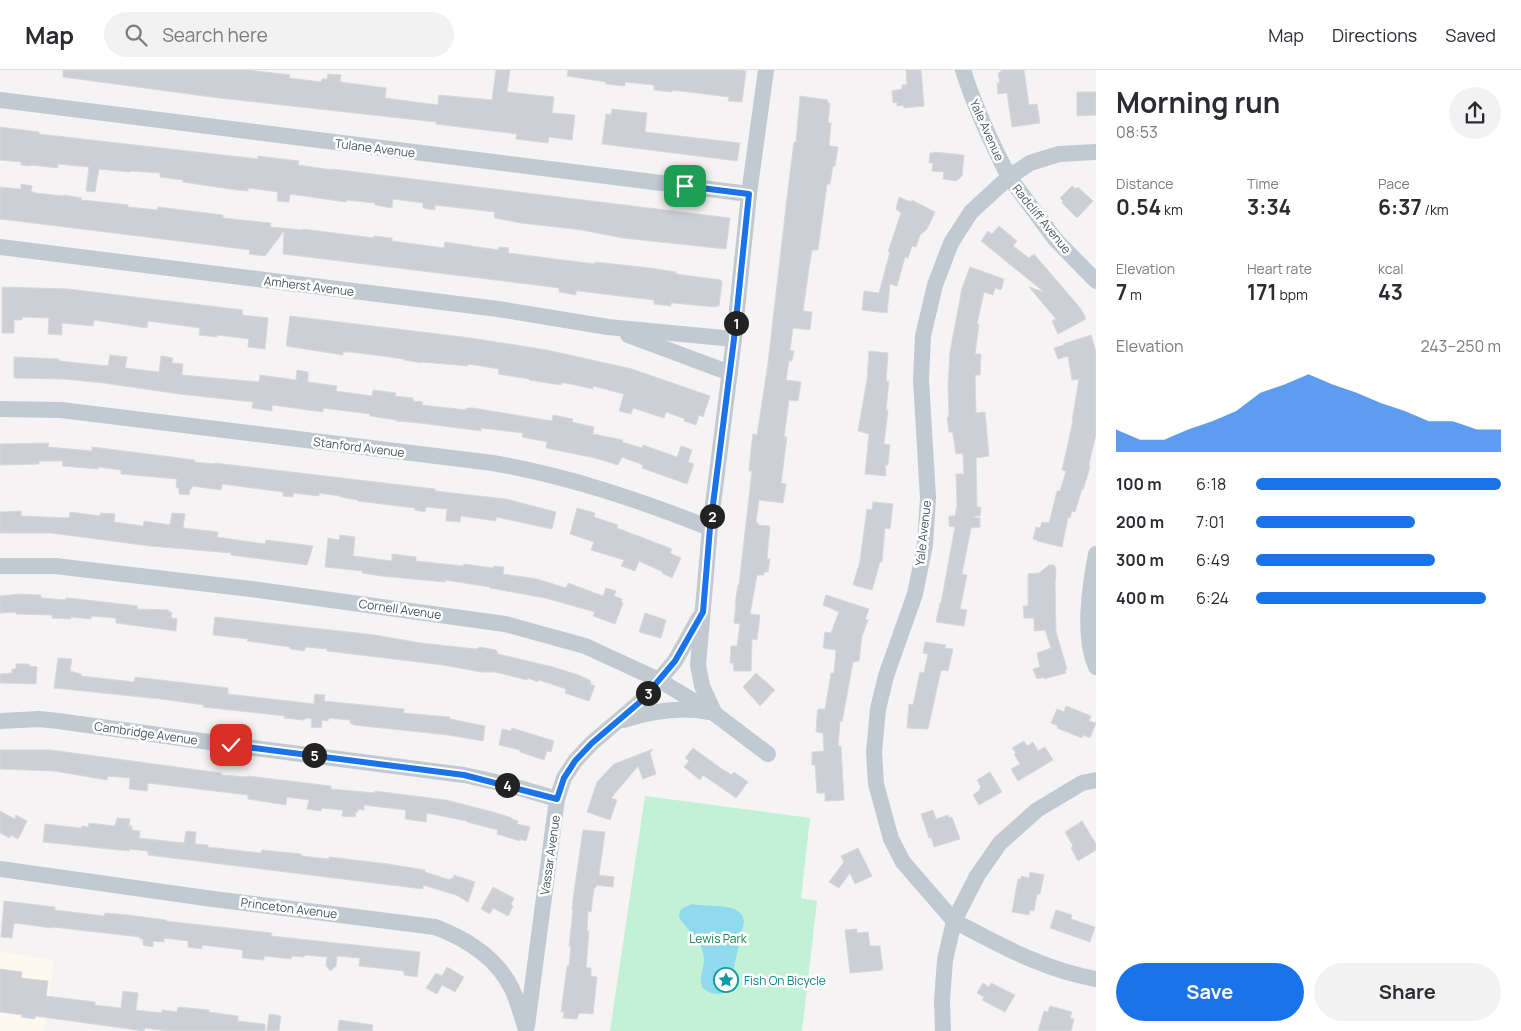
<!DOCTYPE html>
<meta charset="utf-8">
<style>
:root{--surface:#fff;--page:#f2f2f3;--text:#2b2b33;--muted:#7c7c81;--line:#e1e1e2;--accent:#1a73e8}
body{margin:0;font-family:Manrope,sans-serif;background:var(--page);color:var(--text);height:100vh;display:flex;flex-direction:column;font-size:19px;white-space:nowrap}
*{box-sizing:border-box;margin:0}
p{font-size:16px;color:var(--muted)}
.icon{flex:none;width:28px;height:28px;fill:none;stroke:currentColor;stroke-width:2;stroke-linecap:round;stroke-linejoin:round}
.map{position:relative;flex:1;overflow:hidden}
.drawer{display:flex;flex-direction:column;background:var(--surface);width:425px}
.drawer>*{flex:none}
.pin{position:absolute;display:grid;place-items:center;width:42px;height:42px;color:#fff;margin:-21px;border-radius:10px;box-shadow:0 2px 8px #0006}
.km{position:absolute;width:25px;height:25px;margin:-12px;border-radius:50%;background:#222;color:#fff;font-size:14px;line-height:25px;text-align:center}
.round{display:grid;place-items:center;flex:none;width:52px;height:52px;border-radius:26px;background:var(--page)}
.summary{display:flex;align-items:center;justify-content:space-between;height:85px;padding:0 20px}
h1{font-size:28px;font-weight:700;line-height:38px}
.metrics{display:grid;grid-template-columns:repeat(3,1fr);gap:8px;height:85px;padding:5px 20px}
.metrics div{display:grid;align-content:center}
.metrics b{font-size:21px;font-weight:700}
.metrics small{font-size:14px;font-weight:400}
.metrics p{font-size:14px}
.chart{height:140px;padding:10px 20px}
.chart p{display:flex;justify-content:space-between}
.chart svg{width:100%;height:90px;margin-top:5px;fill:var(--accent);opacity:.7}
.primary-button{display:flex;gap:10px;margin-top:auto;padding:10px 20px}
.primary-button a{flex:1;height:58px;border-radius:30px;background:var(--accent);color:#fff;font-size:20px;font-weight:700;line-height:58px;text-align:center}
.primary-button a+a{background:var(--page);color:var(--text)}
ul{padding:0 20px;list-style:none;font-size:16px}
li{display:grid;grid-template-columns:80px 60px 1fr;align-items:center;height:38px}
li i{height:12px;border-radius:6px;background:var(--accent)}
header{display:flex;align-items:center;gap:30px;box-sizing:border-box;height:70px;padding:0 25px;background:var(--surface);border-bottom:1px solid var(--line)}
header strong{font-size:24px}
nav{display:flex;gap:28px;margin-inline-start:auto;font-size:18px}
.search{width:350px;height:45px;background:var(--page);display:flex;align-items:center;gap:12px;box-sizing:border-box;padding:0 18px;border-radius:28px;color:var(--muted);font-size:19px}
main{display:flex;flex:1;min-height:0}
.map>svg:first-child{display:block}
</style>
<header>
<strong>Map</strong>
<div class="search"><svg class="icon" aria-label="search" viewBox="0 0 24 24"><circle cx="10" cy="10" r="6"/><path d="M15 15l6 6"/></svg>Search here</div>
<nav><a>Map</a><a>Directions</a><a>Saved</a></nav>
</header>
<main>
<div class="map">
<svg width="1096" height="961" viewBox="0 0 1096 961">
<rect width="100%" height="100%" fill="#f5f3f3"/>
<polygon fill="#fdf9ef" points="0,882 54,890 44,961 0,961"/>
<polygon fill="#c3f1d5" points="645,726 810,748 801,828 817,831 802,961 610,961"/>
<path fill="#90daee" d="M693 834C708 838 743 831 744 852L734 897 733 918C723 926 711 926 702 917 699 908 704 898 704 889 703 870 688 862 679 847 679 838 685 837 693 834Z"/>
<g fill="#cdcfd5" stroke="#d7d9de">
<polygon points="63,0 248,0 290,5 289,8 321,12 322,9 327,9 328,4 341,5 340,12 386,18 385,28 438,35 439,25 492,30 496,0 510,0 507,22 554,27 552,43 575,45 572,70 549,67 548,73 516,69 517,64 436,54 436,52 219,28 63,7"/>
<polygon points="568,0 739,0 746,1 742,32 728,31 729,27 672,20 672,22 654,20 654,15 625,12 625,16 606,14 606,12 567,6"/>
<polygon points="906,0 921,0 924,36 904,38 904,35 897,36 897,32 893,33 892,21 902,19 902,15 907,15"/>
<polygon points="1001,0 1024,0 1029,35 1037,34 1040,53 1012,57 1007,23 998,24 997,13 1000,13 998,3 1001,2"/>
<polygon points="1077,22 1096,22 1096,45 1077,46"/>
<polygon points="800,26 828,30 827,33 830,33 828,53 831,53 829,76 838,77 835,96 833,96 830,114 827,114 818,180 812,180 809,198 803,241 812,242 810,260 793,258 790,280 794,281 792,291 789,291 786,310 801,312 798,331 789,330 784,367 787,367 781,413 786,414 783,433 759,430 756,452 758,453 758,455 770,456 767,489 770,489 768,502 764,502 764,505 757,505 750,544 760,545 757,570 752,569 751,601 734,601 733,593 730,593 731,576 737,576 740,554 734,553 736,534 735,534 738,515 739,515 752,401 749,401 751,379 753,364 757,365 768,293 788,119 794,72 796,72"/>
<polygon points="612,39 647,43 645,62 740,73 737,91 602,74 606,44 611,45"/>
<polygon points="0,57 39,62 39,64 258,89 258,86 299,91 298,95 332,100 332,99 730,148 726,179 623,168 582,160 521,153 494,148 495,142 435,135 435,140 423,138 423,133 393,129 392,138 375,135 375,133 346,130 346,132 290,124 289,132 277,131 278,122 248,118 248,121 237,120 183,112 183,110 160,107 160,103 130,101 130,102 99,99 95,122 86,121 89,97 58,94 58,98 31,95 31,96 21,95 21,92 0,90"/>
<polygon points="934,82 964,85 962,106 956,111 943,109 944,102 932,101 933,93 929,93 930,83 934,83"/>
<polygon points="21,114 32,116 31,121 35,123 63,126 64,125 82,128 81,130 121,134 128,135 128,137 157,140 158,137 223,145 223,148 271,153 270,157 303,160 303,159 374,168 374,166 392,168 392,171 444,178 445,172 498,180 499,177 509,178 508,183 587,193 595,194 595,192 650,198 676,202 676,204 721,210 721,212 722,212 719,236 715,236 715,237 673,233 671,233 671,236 654,234 654,230 578,221 576,221 576,225 559,222 559,218 536,215 283,184 284,161 265,186 249,184 250,180 219,176 0,149 0,117 21,119"/>
<polygon points="1072,116 1076,119 1078,117 1093,131 1077,148 1062,133 1063,131 1060,128"/>
<polygon points="899,127 911,132 912,130 935,142 927,159 920,165 916,177 912,176 908,188 905,187 897,216 890,214 887,243 862,240 864,221 879,223 890,182 888,182 901,143 896,139"/>
<polygon points="999,156 1017,171 1013,176 1029,188 1034,184 1081,239 1086,249 1058,264 1052,251 1056,249 1029,217 1044,222 981,171 988,161 992,164"/>
<polygon points="970,197 1004,209 1001,220 995,218 993,225 984,222 977,254 979,254 975,284 981,284 980,305 975,305 976,343 985,342 989,386 976,388 977,437 981,437 980,446 975,446 975,448 980,448 980,457 971,458 962,504 967,505 960,539 967,540 964,556 936,552 940,533 941,533 955,457 949,456 949,446 955,446 957,435 956,404 964,404 963,383 956,384 953,364 952,362 949,362 947,347 949,347 948,316 950,282 962,218"/>
<polygon points="2,217 68,219 243,240 242,245 268,248 265,279 248,277 249,269 217,265 217,267 199,265 200,258 148,251 147,258 94,250 93,256 62,253 62,265 48,264 49,248 22,247 22,250 14,250 14,263 2,263"/>
<polygon points="290,246 471,268 547,280 632,299 710,326 703,347 699,345 696,355 684,351 685,349 666,342 664,348 633,338 631,344 619,341 624,324 593,316 593,319 566,313 561,313 561,315 529,310 529,309 498,304 499,299 468,294 468,296 422,292 422,293 404,290 404,289 351,282 343,282 343,285 286,276"/>
<polygon points="1091,265 1096,282 1096,364 1089,394 1090,397 1083,420 1082,419 1075,442 1072,441 1070,448 1068,447 1062,477 1037,471 1037,470 1033,469 1036,457 1040,458 1042,452 1049,453 1057,421 1060,421 1066,401 1062,400 1073,351 1072,351 1079,309 1072,310 1068,286 1058,289 1054,278 1064,275 1063,274"/>
<polygon points="869,281 888,283 886,311 889,311 886,340 888,340 884,374 890,375 888,395 885,395 886,406 865,404 869,364 858,361 867,310"/>
<polygon points="110,285 127,287 125,298 159,302 161,286 173,288 172,293 183,294 182,305 259,312 260,305 296,310 297,300 308,302 308,312 337,316 336,321 372,326 373,320 396,323 395,326 413,328 413,331 423,332 422,335 466,340 466,338 473,338 552,351 553,345 573,349 572,352 594,357 593,364 623,370 622,372 642,378 643,375 677,387 681,376 692,380 688,392 694,394 687,414 642,398 643,395 622,387 618,395 595,388 546,378 547,372 522,367 523,363 481,358 481,361 420,353 396,351 396,350 370,346 370,344 323,338 323,342 272,335 272,341 252,338 253,332 179,324 104,313 64,309 14,308 14,287 59,289 59,291 108,296"/>
<polygon points="49,373 48,377 92,381 92,377 195,390 194,392 215,394 215,393 435,419 435,421 506,429 556,442 552,459 496,447 496,451 461,446 460,452 446,451 447,439 426,437 425,442 415,440 415,438 358,431 358,430 340,427 340,426 319,423 319,426 293,423 293,427 283,426 283,422 222,414 221,420 192,416 192,419 190,419 189,425 179,424 179,418 176,417 177,409 121,404 121,400 98,397 98,399 62,396 63,391 39,391 39,394 0,395 0,374"/>
<polygon points="873,432 893,434 890,459 885,458 882,492 880,492 872,520 853,515 860,491 867,439 872,440"/>
<polygon points="577,438 595,443 594,447 618,455 617,458 672,479 670,483 681,488 672,508 662,503 663,502 639,491 635,501 621,496 624,490 591,480 594,472 570,464"/>
<polygon points="21,441 21,446 69,448 70,442 100,446 100,443 115,444 114,452 143,456 144,451 170,455 172,443 185,444 183,458 218,462 217,467 265,474 266,470 313,476 307,495 231,485 231,483 150,476 51,463 0,463 0,442"/>
<polygon points="340,465 355,467 353,486 392,491 392,484 416,487 416,491 463,496 464,494 493,498 494,496 504,497 503,504 537,509 566,518 568,513 603,526 606,518 616,521 614,526 622,529 621,532 623,533 615,554 593,546 595,542 545,528 490,518 490,517 445,510 445,512 381,506 362,503 362,501 325,497 328,468 339,470"/>
<polygon points="1049,495 1054,495 1056,499 1055,514 1056,562 1067,599 1065,600 1066,603 1044,609 1044,607 1037,609 1033,599 1040,597 1037,583 1051,578 1045,560 1034,561 1034,548 1024,548 1023,536 1028,536 1028,504 1039,503"/>
<polygon points="19,524 41,525 41,528 66,530 66,528 78,529 138,536 137,539 169,540 169,542 172,542 171,548 177,549 176,561 116,553 116,548 91,546 91,549 71,547 71,549 52,548 52,545 16,544 16,542 0,543 0,526"/>
<polygon points="826,525 869,539 865,549 868,550 862,566 859,591 853,592 842,652 840,651 838,676 841,676 844,730 825,731 825,723 817,723 815,695 812,695 812,682 824,681 823,663 816,662 817,646 818,639 825,639 831,603 834,603 836,580 823,578 825,562 831,563 839,542 823,535"/>
<polygon points="645,543 666,550 661,568 639,562"/>
<polygon points="215,547 375,565 421,573 476,579 480,577 496,580 498,584 553,597 581,606 591,611 590,614 595,616 589,631 565,623 566,619 539,610 538,612 528,608 527,610 495,602 481,602 443,595 327,581 327,579 306,577 304,581 290,579 290,577 247,571 248,569 213,565"/>
<polygon points="925,572 946,575 945,578 953,579 948,601 941,600 928,659 907,658 909,634 913,635 920,602 924,603 928,584 923,583"/>
<polygon points="58,588 72,589 70,601 81,604 81,606 134,612 135,607 228,618 228,624 314,634 315,624 325,625 324,631 404,639 403,643 450,647 450,649 485,656 483,671 448,665 354,655 350,653 350,650 329,648 328,651 322,650 321,658 311,657 312,649 306,648 304,650 284,648 285,646 203,637 204,635 161,629 54,618"/>
<polygon points="16,594 29,594 29,596 37,597 36,614 0,613 0,604 12,603 12,599 16,599"/>
<polygon points="756,603 775,620 760,636 743,617"/>
<polygon points="1066,636 1091,646 1089,651 1096,653 1090,668 1083,665 1082,668 1057,658 1058,656 1051,653 1057,639 1064,642"/>
<polygon points="512,658 554,671 551,682 547,681 544,690 520,682 520,680 499,675 502,659 511,661"/>
<polygon points="1024,671 1027,676 1033,672 1038,681 1045,677 1053,690 1018,711 1011,699 1020,694 1014,684 1016,683 1012,678"/>
<polygon points="693,678 722,699 732,705 734,702 748,712 736,728 703,705 700,710 684,697 689,691 685,688"/>
<polygon points="653,679 650,683 656,704 643,709 638,696 611,728 617,730 610,750 587,742 597,712 614,694"/>
<polygon points="0,680 51,680 221,703 221,705 247,707 248,706 331,716 331,719 375,723 375,721 446,730 493,742 512,748 511,749 518,751 517,754 530,757 526,771 520,769 520,771 497,764 498,760 467,752 467,751 427,743 426,752 405,749 406,740 364,735 364,740 358,739 358,742 356,742 355,747 342,746 343,740 322,738 321,741 307,739 309,730 287,727 286,735 248,729 248,725 148,713 147,721 129,719 130,708 108,706 107,710 54,701 0,699"/>
<polygon points="990,702 1002,722 979,735 973,725 980,720 979,719 981,717 977,710"/>
<polygon points="933,740 936,749 948,745 949,748 952,747 960,769 934,777 931,767 929,768 921,744"/>
<polygon points="0,741 15,749 16,745 27,751 18,769 11,765 10,768 0,763"/>
<polygon points="117,748 130,749 129,756 132,756 132,760 140,761 139,768 184,773 186,761 196,762 195,774 208,775 208,777 261,783 262,780 301,784 301,786 329,789 329,787 388,794 425,800 425,802 450,810 451,808 453,809 454,805 475,812 468,832 456,825 423,815 423,819 148,785 148,781 129,779 129,781 43,772 45,754 81,758 82,756 88,757 89,753 115,756"/>
<polygon points="1082,751 1096,774 1096,780 1078,791 1071,778 1073,776 1065,762"/>
<polygon points="583,760 605,762 599,805 614,807 613,817 596,815 596,818 594,818 591,842 588,841 587,861 589,861 586,898 591,898 591,906 597,907 593,944 579,943 577,949 563,948 564,942 561,942 567,896 569,896 571,876 569,876 573,840 572,839 574,822"/>
<polygon points="858,778 872,806 855,814 850,803 839,818 829,812 844,792 841,786"/>
<polygon points="1030,802 1044,805 1040,824 1037,824 1034,841 1030,840 1029,845 1012,842 1018,809 1021,809 1021,806 1029,808"/>
<polygon points="493,817 514,828 511,834 513,836 508,846 493,838 490,844 481,839"/>
<polygon points="4,831 55,837 55,840 104,846 105,843 128,845 166,850 166,851 272,863 271,866 420,882 417,907 404,905 404,901 359,896 360,888 337,886 336,896 330,901 326,895 327,887 305,885 304,887 292,886 291,889 264,886 264,890 242,888 243,880 202,875 202,879 188,877 188,871 164,868 164,872 153,871 153,877 143,875 143,869 140,869 140,867 53,857 52,858 14,853 12,868 1,867"/>
<polygon points="1056,840 1072,845 1071,849 1095,857 1090,872 1050,858"/>
<polygon points="857,859 857,863 868,862 870,876 880,876 883,900 850,903 845,860"/>
<polygon points="447,897 464,907 455,922 442,915 437,924 426,918 436,903 442,906"/>
<polygon points="0,899 22,902 21,908 48,911 46,926 95,932 95,935 121,938 123,921 138,923 136,940 162,943 162,940 177,942 178,937 209,940 209,942 238,946 238,951 265,954 265,961 168,961 145,958 144,961 35,946 35,949 21,947 22,945 0,942"/>
<polygon points="983,913 989,917 991,913 1015,925 1005,942 982,930 984,927 977,923"/>
<polygon points="1050,936 1072,942 1070,948 1074,949 1071,961 1038,961 1044,941 1048,942"/>
<polygon points="269,944 281,946 279,961 267,961"/>
<polygon points="339,950 373,955 372,961 338,961"/>
</g>
<g fill="none" stroke-linecap="round" stroke-linejoin="round">
<g stroke="#c1cad2" stroke-width="16">
<polyline points="0,30 749,124"/>
<polyline points="1096,82 1059,84 1030,93 1009,107 1055,169 1096,211"/>
<polyline points="0,177 498,239 608,257 734,269"/>
<polyline points="628,265 730,303"/>
<path d="M0 339 61 340 493 393C568 406 639 430 710 458"/>
<path d="M1096 484C1090 516 1082 566 1096 597"/>
<polyline points="0,496 55,496 251,519 505,554 585,576 659,610 715,644 768,684"/>
<polyline points="715,644 702,616 698,595 710,458 734,269 749,124 766,0"/>
<path d="M623 650C649 642 681 636 708 642"/>
<polyline points="0,651 39,649 58,651 231,675 464,705 509,715 557,729"/>
<path d="M1096 710 1082 713 1037 740 1000 773 977 806 954 851C1000 875 1044 900 1096 909"/>
<path d="M0 799 213 829 435 857C467 869 497 888 512 919 518 932 522 947 526 960"/>
<polyline points="527,956 557,729 564,708 575,691 592,673 640,632 659,610 675,591 699,548"/>
<path d="M943 961 942 930 945 890 954 851 903 792 891 769 876 714 874 682 878 639 886 606 915 524 925 475 928 428 921 310 923 266 935 215 951 173 971 142 1009 107C991 72 975 38 963 0"/>
</g>
</g>
<g fill="none" stroke-linecap="round" stroke-linejoin="round">
<defs>
<polyline id="route" points="231,675 464,705 557,729 564,708 575,691 592,673 640,632 659,610 675,591 703,542 710,458 734,269 749,124 685,116"/>
</defs>
<use href="#route" stroke="#fff" stroke-width="10"/>
<use href="#route" stroke="#1a73e8" stroke-width="6"/>
</g>
<defs>
<symbol id="sight-ring" viewBox="-11 -11 22 22"><circle r="9.5" fill="#fff" stroke="#0f9aa8" stroke-width="1.5"/><path d="M0-6L1.8-2.2L6-1.7L2.9 1.2L3.7 5.4L0 3.3L-3.7 5.4L-2.9 1.2L-6-1.7L-1.8-2.2Z" fill="#0f9aa8"/></symbol>
</defs>
<g fill-rule="evenodd">
<use href="#sight-ring" x="712" y="896" width="28" height="28"/>
</g>
<g text-anchor="middle" dominant-baseline="central" stroke-width="5" stroke-linejoin="round" paint-order="stroke">
<g font-size="12" fill="#4a5661" stroke="#fff">
<text transform="translate(987 60) rotate(66)">Yale Avenue</text>
<text transform="translate(375 78) rotate(7)">Tulane Avenue</text>
<text transform="translate(1042 149) rotate(51)">Radcliff Avenue</text>
<text transform="translate(309 216) rotate(7)">Amherst Avenue</text>
<text transform="translate(359 377) rotate(7)">Stanford Avenue</text>
<text transform="translate(923 463) rotate(-84)">Yale Avenue</text>
<text transform="translate(400 539) rotate(8)">Cornell Avenue</text>
<text transform="translate(146 663) rotate(8)">Cambridge Avenue</text>
<text transform="translate(550 785) rotate(-82)">Vassar Avenue</text>
<text transform="translate(289 838) rotate(7)">Princeton Avenue</text>
</g>
<g font-size="12" fill="#17864f" stroke="#fff">
<text x="718" y="868">Lewis Park</text>
</g>
<g font-size="12" fill="#0d838f" stroke="#fff" text-anchor="start">
<text x="744" y="910">Fish On Bicycle</text>
</g>
</g>
</svg>
<div class="pin" style="left:685px;top:116px;background:#1e9e55"><svg class="icon" aria-label="arrive" viewBox="0 0 24 24"><path d="M6 21V4h12l-3 4 3 4H6"/></svg></div>
<div class="pin" style="left:231px;top:675px;background:#d93025"><svg class="icon" aria-label="check" viewBox="0 0 24 24"><path d="M5 12l5 5 9-10"/></svg></div>
<b class="km" style="left:736px;top:253px">1</b>
<b class="km" style="left:712px;top:446px">2</b>
<b class="km" style="left:648px;top:623px">3</b>
<b class="km" style="left:507px;top:715px">4</b>
<b class="km" style="left:314px;top:685px">5</b>
</div>
<section class="drawer">
<div class="summary"><div><h1>Morning run</h1><p>08:53</p></div><a class="round"><svg class="icon" aria-label="share" viewBox="0 0 24 24"><path d="M12 15V3M7 8l5-5 5 5M5 13v7h14v-7"/></svg></a></div>
<div class="metrics">
<div><p>Distance</p><b>0.54<small> km</small></b></div>
<div><p>Time</p><b>3:34</b></div>
<div><p>Pace</p><b>6:37<small> /km</small></b></div>
</div>
<div class="metrics">
<div><p>Elevation</p><b>7<small> m</small></b></div>
<div><p>Heart rate</p><b>171<small> bpm</small></b></div>
<div><p>kcal</p><b>43</b></div>
</div>
<div class="chart"><p><span>Elevation</span>243–250 m</p>
<svg viewBox="0 0 160 44" preserveAspectRatio="none"><path d="M0 44V33L10 38L20 38L30 33L40 29L50 24L60 15L70 11L80 6L90 11L100 15L110 20L120 24L130 29L140 29L150 33L160 33V44z"/></svg>
</div>
<ul>
<li><b>100 m</b>6:18<i style="width:100%"></i></li>
<li><b>200 m</b>7:01<i style="width:65%"></i></li>
<li><b>300 m</b>6:49<i style="width:73%"></i></li>
<li><b>400 m</b>6:24<i style="width:94%"></i></li>
</ul>
<div class="primary-button"><a>Save</a><a>Share</a></div>
</section>
</main>
